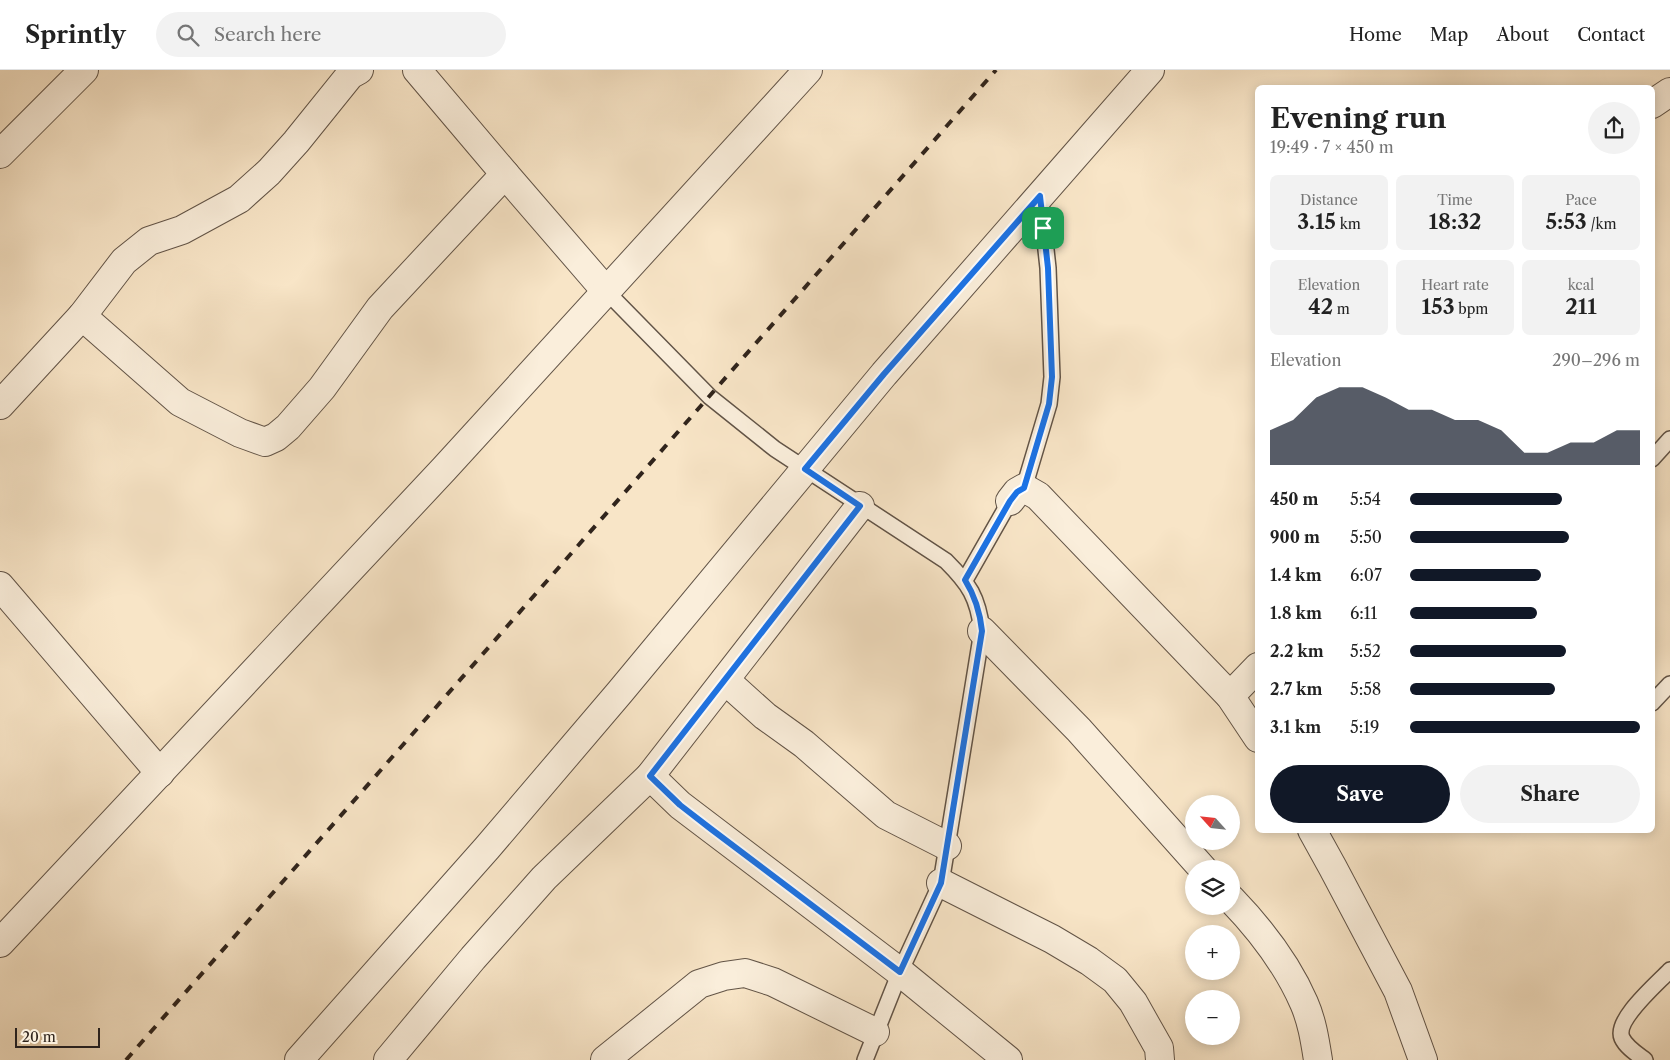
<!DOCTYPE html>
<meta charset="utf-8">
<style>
:root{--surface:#fff;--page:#f2f2f2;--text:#222;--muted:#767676;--line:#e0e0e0;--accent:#111827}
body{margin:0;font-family:"Libre Caslon Text",serif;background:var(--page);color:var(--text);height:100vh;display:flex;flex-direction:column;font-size:19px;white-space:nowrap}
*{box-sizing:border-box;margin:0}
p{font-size:16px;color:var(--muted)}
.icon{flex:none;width:28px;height:28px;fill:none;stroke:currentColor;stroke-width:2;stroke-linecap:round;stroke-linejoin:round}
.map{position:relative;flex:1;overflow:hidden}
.panel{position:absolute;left:1255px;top:15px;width:400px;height:748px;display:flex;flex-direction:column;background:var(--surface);border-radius:8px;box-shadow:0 2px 12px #0003}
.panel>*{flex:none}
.needle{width:32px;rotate:297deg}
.buttons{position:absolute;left:1185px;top:725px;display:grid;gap:10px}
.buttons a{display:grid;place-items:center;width:55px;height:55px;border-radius:50%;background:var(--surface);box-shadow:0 2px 12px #0003;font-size:25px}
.scale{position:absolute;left:15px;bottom:12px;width:85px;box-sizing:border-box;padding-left:5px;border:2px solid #30241c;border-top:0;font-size:14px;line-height:18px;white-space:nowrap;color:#30241c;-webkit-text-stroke:4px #faeedb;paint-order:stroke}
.pin{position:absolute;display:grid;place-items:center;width:42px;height:42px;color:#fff;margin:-21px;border-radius:10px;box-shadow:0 2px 8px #0006}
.round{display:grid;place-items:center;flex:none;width:52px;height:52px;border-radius:26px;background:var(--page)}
.headline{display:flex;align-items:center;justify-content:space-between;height:85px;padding:0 15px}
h1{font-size:28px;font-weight:700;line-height:38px}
.stats{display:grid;grid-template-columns:repeat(3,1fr);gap:8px;height:85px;padding:5px 15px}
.stats div{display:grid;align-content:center;border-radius:8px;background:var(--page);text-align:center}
.stats b{font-size:21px;font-weight:700}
.stats small{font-size:14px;font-weight:400}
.stats p{font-size:14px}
.chart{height:140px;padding:10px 15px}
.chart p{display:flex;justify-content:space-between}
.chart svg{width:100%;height:90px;margin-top:5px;fill:var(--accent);opacity:.7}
.cta{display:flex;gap:10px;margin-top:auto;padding:10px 15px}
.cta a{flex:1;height:58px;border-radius:30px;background:var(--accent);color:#fff;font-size:20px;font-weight:700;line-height:58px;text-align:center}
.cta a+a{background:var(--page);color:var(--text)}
ul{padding:0 15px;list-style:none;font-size:16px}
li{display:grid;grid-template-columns:80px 60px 1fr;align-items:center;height:38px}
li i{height:12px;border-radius:6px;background:var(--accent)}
header{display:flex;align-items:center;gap:30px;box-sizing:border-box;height:70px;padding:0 25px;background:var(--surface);border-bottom:1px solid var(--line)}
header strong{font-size:24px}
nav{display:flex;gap:28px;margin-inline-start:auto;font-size:18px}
.search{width:350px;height:45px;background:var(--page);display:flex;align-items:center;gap:12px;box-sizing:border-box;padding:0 18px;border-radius:28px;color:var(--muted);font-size:19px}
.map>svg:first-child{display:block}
</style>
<header>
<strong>Sprintly</strong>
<div class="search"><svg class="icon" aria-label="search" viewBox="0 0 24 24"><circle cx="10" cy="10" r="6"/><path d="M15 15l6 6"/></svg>Search here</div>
<nav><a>Home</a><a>Map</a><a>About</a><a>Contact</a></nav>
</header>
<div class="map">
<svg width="1670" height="990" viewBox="0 0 1670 990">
<rect width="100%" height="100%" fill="#f8e5c7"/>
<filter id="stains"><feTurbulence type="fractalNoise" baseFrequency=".004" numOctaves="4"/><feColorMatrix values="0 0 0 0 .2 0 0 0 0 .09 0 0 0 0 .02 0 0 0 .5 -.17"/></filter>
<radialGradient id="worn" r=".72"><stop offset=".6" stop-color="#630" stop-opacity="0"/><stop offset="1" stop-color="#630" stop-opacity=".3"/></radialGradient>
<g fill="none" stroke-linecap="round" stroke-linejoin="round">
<defs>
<g id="lane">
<path d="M606 221 710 327 775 379 946 491C969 514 978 527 982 561L941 813 900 902 865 990"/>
<polyline points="1652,389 1670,369"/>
<polyline points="1024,418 1049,334 1052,307 1048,198 1040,125"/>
<polyline points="965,510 1010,431"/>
<polyline points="1652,633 1670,614"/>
<path d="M1645 990C1637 984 1626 977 1622 968 1614 950 1658 913 1670 900"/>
</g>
<g id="street">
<polyline points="417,0 505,104 606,221"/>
<polyline points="1652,34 1670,22"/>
<polyline points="0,84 84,0"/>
<polyline points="82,246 180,332 240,363 265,372 276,367 288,357 322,318 380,238 505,104"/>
<polyline points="0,335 82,246 124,191 149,171 182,160 239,129 269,102 296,72 350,5 359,0"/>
<polyline points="1010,431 1017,422 1024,418 1038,426 1230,626 1258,668"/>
<polyline points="860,436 650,706 680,735 900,902 1008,990"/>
<polyline points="0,516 160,703"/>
<polyline points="982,561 1079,660 1203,799"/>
<polyline points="725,610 765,646 804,674 886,745 947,776"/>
<polyline points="1230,626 1258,597"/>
<polyline points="1312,760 1333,798 1398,921 1423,990"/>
<polyline points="941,813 1052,869 1089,891 1115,910 1133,932 1159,978 1160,990"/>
<path d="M1231 829C1260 859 1287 894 1304 933 1312 951 1315 971 1318 990"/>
<polyline points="0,873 444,399 808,0"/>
<polyline points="299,990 487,778 620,622 884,304 1150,0"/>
<polyline points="388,990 473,888 544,808 650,706"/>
<polyline points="605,990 699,914 724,906 745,903 773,912 875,962"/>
</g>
</defs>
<use href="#lane" stroke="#625447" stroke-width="18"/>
<use href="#street" stroke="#625447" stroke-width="30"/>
<use href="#lane" stroke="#faeedb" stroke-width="15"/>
<use href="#street" stroke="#faeedb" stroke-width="28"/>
<polyline stroke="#30241c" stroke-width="4" stroke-dasharray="9 9" stroke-linecap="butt" points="126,990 996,0"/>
</g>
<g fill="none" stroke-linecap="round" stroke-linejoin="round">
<defs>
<path id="route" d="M1040 126 1048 198 1052 307 1049 334 1024 418 1017 422 1010 431 965 510C975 526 980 542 982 561L941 813 900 902 711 759 680 735 650 706 860 436 805 399 884 304Z"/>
</defs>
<use href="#route" stroke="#fff" stroke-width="10"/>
<use href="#route" stroke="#1a73e8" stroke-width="6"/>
</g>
<rect width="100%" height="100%" filter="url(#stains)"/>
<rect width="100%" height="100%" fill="url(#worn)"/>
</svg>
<div class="buttons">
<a><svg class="needle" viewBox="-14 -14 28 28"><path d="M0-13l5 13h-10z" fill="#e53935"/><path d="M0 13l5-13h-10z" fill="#767676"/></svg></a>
<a><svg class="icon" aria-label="layers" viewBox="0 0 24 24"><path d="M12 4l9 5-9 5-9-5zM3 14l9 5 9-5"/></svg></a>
<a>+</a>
<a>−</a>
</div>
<div class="scale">20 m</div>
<div class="pin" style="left:1043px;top:158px;background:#1e9e55"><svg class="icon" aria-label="arrive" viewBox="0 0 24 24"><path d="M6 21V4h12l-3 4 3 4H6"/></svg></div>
<section class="panel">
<div class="headline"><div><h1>Evening run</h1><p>19:49 · 7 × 450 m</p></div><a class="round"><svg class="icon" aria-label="share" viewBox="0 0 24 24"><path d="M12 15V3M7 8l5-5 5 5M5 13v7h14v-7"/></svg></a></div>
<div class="stats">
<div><p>Distance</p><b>3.15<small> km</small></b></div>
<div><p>Time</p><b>18:32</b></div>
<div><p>Pace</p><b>5:53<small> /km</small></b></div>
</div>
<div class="stats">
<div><p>Elevation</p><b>42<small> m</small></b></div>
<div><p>Heart rate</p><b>153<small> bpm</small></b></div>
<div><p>kcal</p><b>211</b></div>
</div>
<div class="chart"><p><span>Elevation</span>290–296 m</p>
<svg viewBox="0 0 160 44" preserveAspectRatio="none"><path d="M0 44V27L10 22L20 11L30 6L40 6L50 11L60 17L70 17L80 22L90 22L100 27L110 38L120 38L130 33L140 33L150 27L160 27V44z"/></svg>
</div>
<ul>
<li><b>450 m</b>5:54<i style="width:66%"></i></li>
<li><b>900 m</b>5:50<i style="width:69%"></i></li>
<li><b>1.4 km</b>6:07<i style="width:57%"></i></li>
<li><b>1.8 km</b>6:11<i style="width:55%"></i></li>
<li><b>2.2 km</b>5:52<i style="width:68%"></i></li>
<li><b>2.7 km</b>5:58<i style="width:63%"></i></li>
<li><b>3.1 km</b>5:19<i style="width:100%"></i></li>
</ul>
<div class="cta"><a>Save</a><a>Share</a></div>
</section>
</div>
